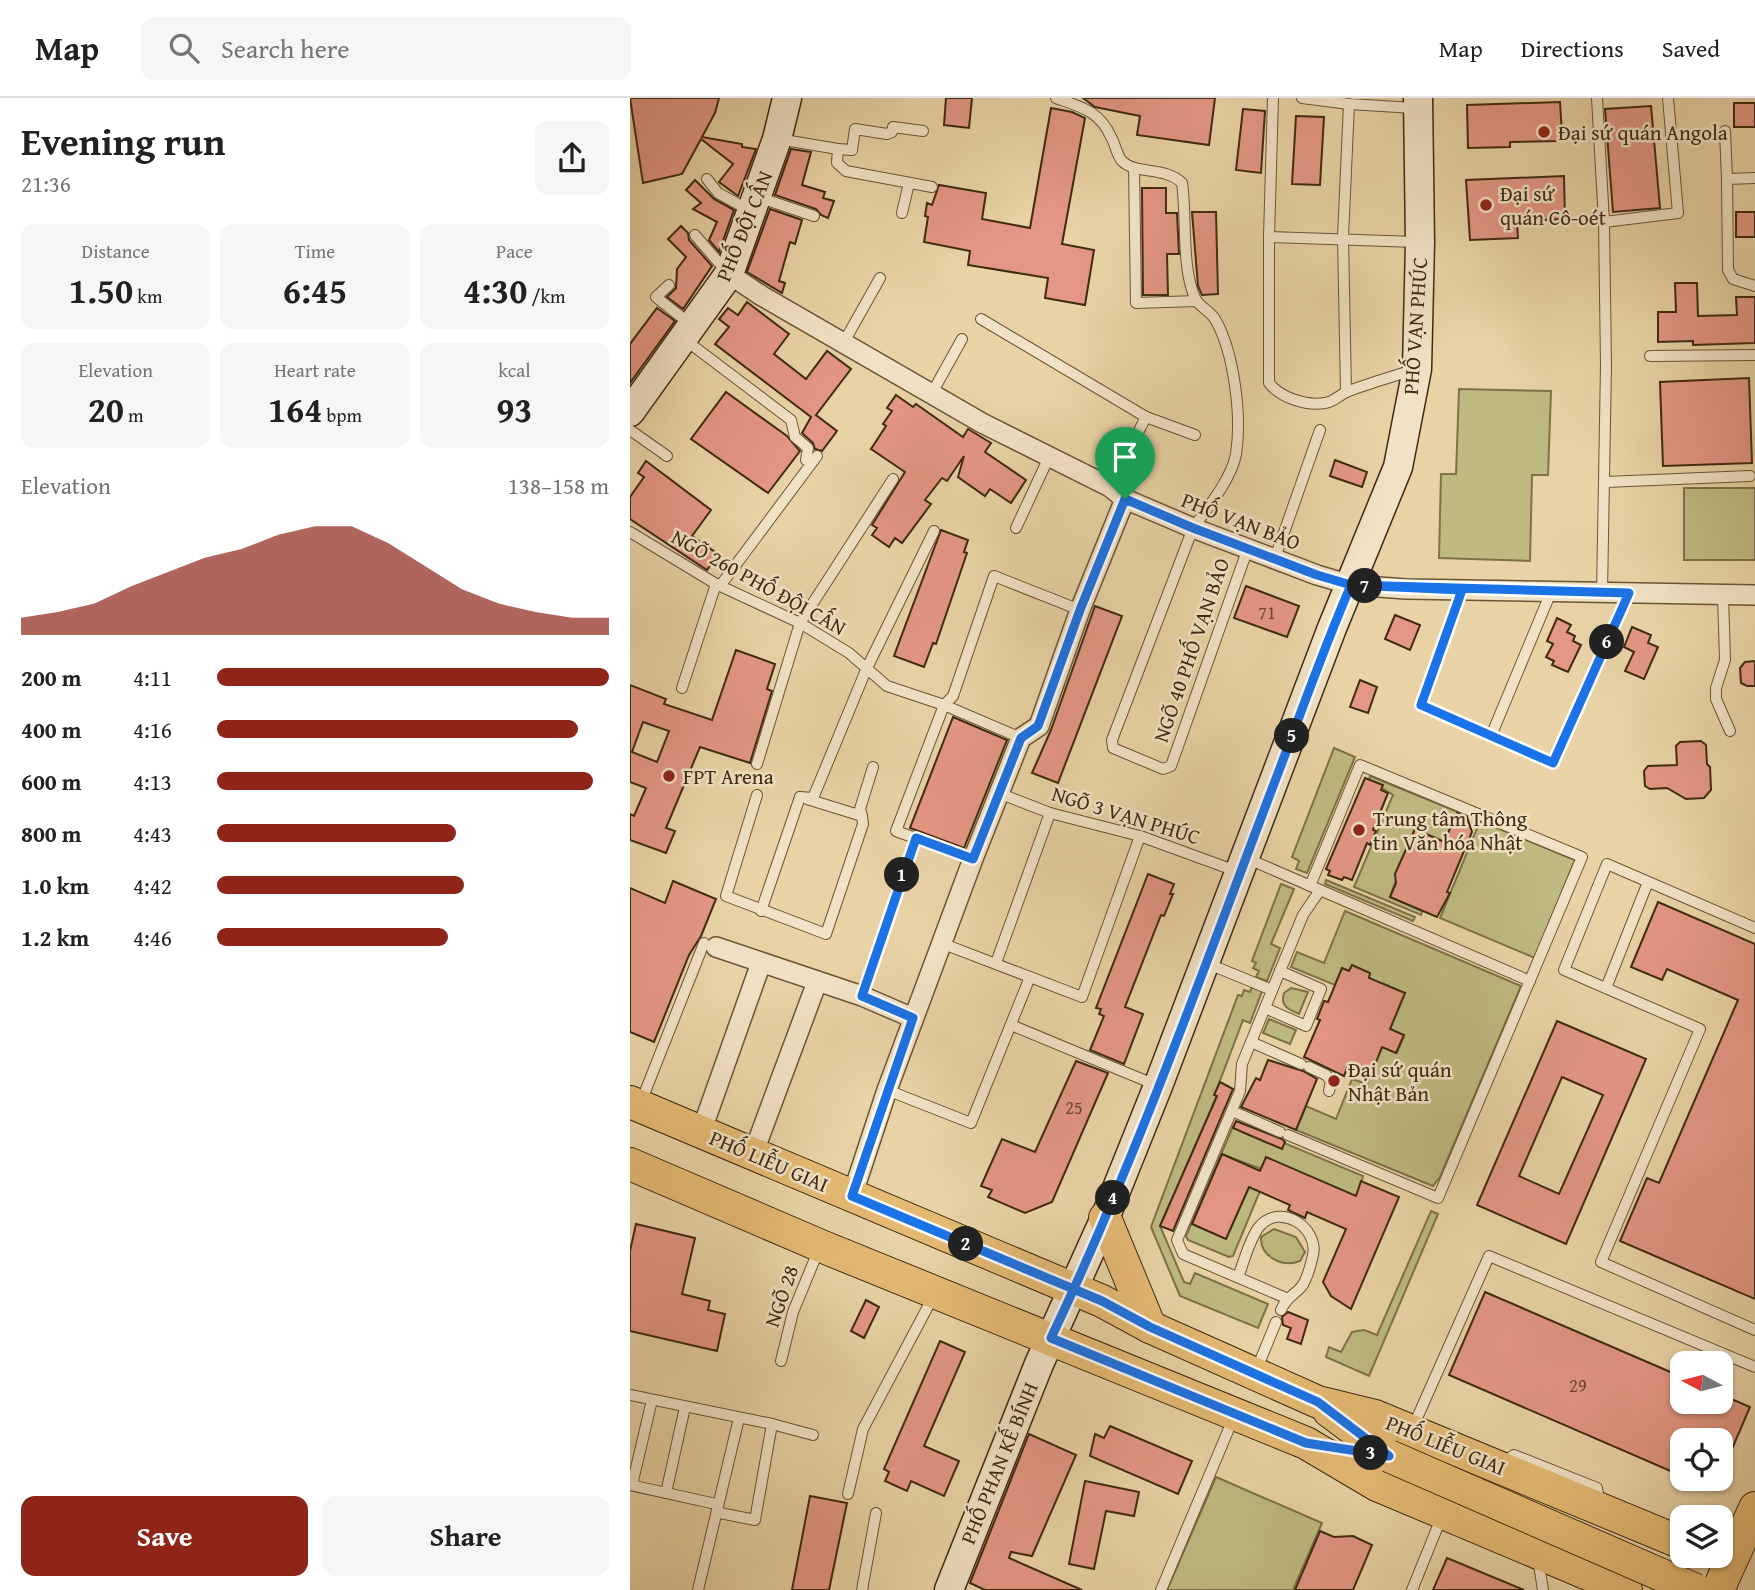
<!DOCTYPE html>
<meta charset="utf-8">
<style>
:root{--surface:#fff;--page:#f6f6f6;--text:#202124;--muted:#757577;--line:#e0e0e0;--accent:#8f2418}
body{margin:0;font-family:"Gentium Book Plus",serif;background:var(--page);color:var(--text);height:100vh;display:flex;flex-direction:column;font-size:26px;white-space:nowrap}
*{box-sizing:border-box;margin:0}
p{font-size:23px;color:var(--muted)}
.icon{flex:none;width:38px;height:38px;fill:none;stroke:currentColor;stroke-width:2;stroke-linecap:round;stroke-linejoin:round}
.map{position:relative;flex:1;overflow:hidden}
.drawer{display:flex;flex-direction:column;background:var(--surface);width:630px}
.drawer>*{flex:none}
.needle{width:46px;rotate:277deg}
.fabs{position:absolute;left:1040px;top:1253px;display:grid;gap:14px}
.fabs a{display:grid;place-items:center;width:63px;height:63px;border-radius:14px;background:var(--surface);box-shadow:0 2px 5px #0004;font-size:35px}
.pin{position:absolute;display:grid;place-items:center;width:60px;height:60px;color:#fff;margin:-72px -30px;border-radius:50% 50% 50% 0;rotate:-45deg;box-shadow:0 0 7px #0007}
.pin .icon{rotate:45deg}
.km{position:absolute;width:35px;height:35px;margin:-18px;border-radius:50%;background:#222;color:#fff;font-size:19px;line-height:35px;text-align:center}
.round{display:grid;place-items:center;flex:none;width:74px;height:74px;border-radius:14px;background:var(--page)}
.summary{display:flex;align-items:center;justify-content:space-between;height:119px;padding:0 21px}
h1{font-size:38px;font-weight:800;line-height:52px}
.metrics{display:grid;grid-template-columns:repeat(3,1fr);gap:10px;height:119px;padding:7px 21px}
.metrics div{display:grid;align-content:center;border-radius:14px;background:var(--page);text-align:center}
.metrics b{font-size:35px;font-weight:800}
.metrics small{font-size:19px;font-weight:400}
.metrics p{font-size:19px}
.chart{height:196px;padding:14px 21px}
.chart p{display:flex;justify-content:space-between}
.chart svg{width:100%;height:126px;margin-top:7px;fill:var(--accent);opacity:.7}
.cta{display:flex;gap:14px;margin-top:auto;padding:14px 21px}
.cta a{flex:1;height:80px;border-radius:14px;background:var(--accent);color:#fff;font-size:28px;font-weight:800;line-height:80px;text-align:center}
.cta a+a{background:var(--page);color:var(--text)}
ul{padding:0 21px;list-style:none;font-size:23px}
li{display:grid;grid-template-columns:112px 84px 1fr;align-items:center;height:52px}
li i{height:18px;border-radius:9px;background:var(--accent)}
header{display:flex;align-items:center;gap:42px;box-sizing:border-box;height:98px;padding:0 35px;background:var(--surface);border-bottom:2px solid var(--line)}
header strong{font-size:33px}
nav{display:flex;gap:38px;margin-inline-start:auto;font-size:24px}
.search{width:490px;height:63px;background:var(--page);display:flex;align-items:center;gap:18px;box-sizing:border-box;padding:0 24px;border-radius:14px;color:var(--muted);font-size:26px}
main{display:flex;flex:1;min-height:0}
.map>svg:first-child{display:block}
</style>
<header>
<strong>Map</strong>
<div class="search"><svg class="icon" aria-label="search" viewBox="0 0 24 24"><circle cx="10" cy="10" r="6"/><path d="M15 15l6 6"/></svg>Search here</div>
<nav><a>Map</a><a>Directions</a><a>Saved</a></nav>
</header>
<main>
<section class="drawer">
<div class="summary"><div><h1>Evening run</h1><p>21:36</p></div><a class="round"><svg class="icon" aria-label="share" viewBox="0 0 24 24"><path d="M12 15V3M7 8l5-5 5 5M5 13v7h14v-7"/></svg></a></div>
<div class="metrics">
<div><p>Distance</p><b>1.50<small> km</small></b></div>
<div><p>Time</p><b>6:45</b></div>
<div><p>Pace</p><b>4:30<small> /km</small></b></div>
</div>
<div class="metrics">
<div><p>Elevation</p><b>20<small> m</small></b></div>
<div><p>Heart rate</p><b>164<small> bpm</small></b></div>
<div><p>kcal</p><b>93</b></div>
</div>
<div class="chart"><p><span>Elevation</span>138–158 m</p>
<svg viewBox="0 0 160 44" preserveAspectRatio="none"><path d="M0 44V38L10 36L20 33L30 27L40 22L50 17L60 14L70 9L80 6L90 6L100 12L110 20L120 28L130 33L140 36L150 38L160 38V44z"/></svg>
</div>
<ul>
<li><b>200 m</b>4:11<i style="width:100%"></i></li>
<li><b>400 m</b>4:16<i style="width:92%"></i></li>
<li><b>600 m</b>4:13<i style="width:96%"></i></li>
<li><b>800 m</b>4:43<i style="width:61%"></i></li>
<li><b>1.0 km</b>4:42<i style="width:63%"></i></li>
<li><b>1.2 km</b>4:46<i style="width:59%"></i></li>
</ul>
<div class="cta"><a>Save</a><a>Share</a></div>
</section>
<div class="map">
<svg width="1125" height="1492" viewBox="0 0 1125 1492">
<rect width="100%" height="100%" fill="#e9d3a6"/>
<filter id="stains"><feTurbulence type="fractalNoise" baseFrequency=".00286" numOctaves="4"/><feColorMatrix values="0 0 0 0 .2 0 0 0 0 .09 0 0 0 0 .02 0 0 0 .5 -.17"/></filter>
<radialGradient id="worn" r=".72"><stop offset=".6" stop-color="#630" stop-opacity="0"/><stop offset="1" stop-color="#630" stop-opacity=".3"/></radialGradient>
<g fill="#beba81" stroke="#7e7248" stroke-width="2">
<polygon points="829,291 921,293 918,377 902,377 900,463 809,460 811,376 826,376"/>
<rect x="1054" y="390" width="71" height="72"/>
<polygon points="704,650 725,659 677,775 666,771 669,763 662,759"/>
<polygon points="740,678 828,714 823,725 822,747 785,731 760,799 792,813 791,817 724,789 763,697 739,682"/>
<polygon points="850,723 945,762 905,860 810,820"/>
<polygon points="696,782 785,819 783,823 695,786"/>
<polygon points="651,786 664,791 641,846 650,850 637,883 626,879 629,873 623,870 626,865 622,863"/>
<polygon points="715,813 891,888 810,1079 803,1088 666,1032 676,1008 706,1021 722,981 737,986 752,949 767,955 774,938 760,931 775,895 752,885 737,885 740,875 722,868 719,873 712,870 705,887 661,869 667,854 694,865"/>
<polygon points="622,889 632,893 620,925 613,922 585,996 587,998 530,1128 554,1184 560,1186 565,1175 638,1206 628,1230 550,1198 521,1129 608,897 612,898 614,892 620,894"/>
<path d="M661 890 678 894 669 916C658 911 650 908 654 895Z"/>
<polygon points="639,921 666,932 660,946 633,935"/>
<polygon points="609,1025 612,1034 637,1045 640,1039 733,1078 726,1106 594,1057 564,1127 596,1141 619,1089 630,1093 603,1158 599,1159 558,1142 556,1138 604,1026"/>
<polygon points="801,1113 808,1116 739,1278 696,1259 699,1249 711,1254 722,1234 734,1232 747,1237"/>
<path d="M644 1131 666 1139 675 1154 670 1163C653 1170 630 1159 631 1139Z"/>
<polygon points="586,1379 692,1425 663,1492 537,1492"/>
</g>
<g fill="#e49784" stroke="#3f2a10" stroke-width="2" fill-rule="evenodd">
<polygon points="0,0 89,0 85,15 72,39 112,46 112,49 126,51 108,98 89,84 103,66 71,41 52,76 13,85"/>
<polygon points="316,0 342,0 339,30 314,27"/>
<polygon points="453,0 585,0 579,47 507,37 510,18 465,9"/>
<polygon points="930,4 932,36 927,43 880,44 880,49 838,50 837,7"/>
<rect x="1104" y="5" width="21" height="24"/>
<polygon points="1021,8 1030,110 983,114 975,11"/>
<polygon points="421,10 442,14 455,20 432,146 464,152 455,207 415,200 418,180 338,167 340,153 294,144 298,119 295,118 297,105 302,107 309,87 356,95 352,121 400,130"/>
<polygon points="613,11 635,13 631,75 606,72"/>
<polygon points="666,18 694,19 690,87 662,86"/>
<polygon points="161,51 181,54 172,87 195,94 193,100 204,103 198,120 191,117 186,111 145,97"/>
<polygon points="934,78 935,121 887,123 888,140 840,142 836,82"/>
<polygon points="65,82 84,101 104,112 89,154 79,142 87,124 63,111 71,105 56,92"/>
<polygon points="512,90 536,90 536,115 547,115 549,156 537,156 538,197 513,197"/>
<polygon points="140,111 172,122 165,146 160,144 149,183 155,185 152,195 117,174"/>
<polygon points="562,114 586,114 588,196 572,197 568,188"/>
<rect x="1106" y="114" width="19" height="25"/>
<polygon points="51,128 58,135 59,142 82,168 53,211 37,199 46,190 47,171 56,159 38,141"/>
<polygon points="1045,185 1067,185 1068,218 1107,217 1106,199 1125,199 1125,245 1063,247 1063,243 1028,244 1028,214 1046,214"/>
<polygon points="117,204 159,236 144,256 176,281 197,253 221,271 186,317 207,333 192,353 185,351 183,345 172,335 181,319 85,246 99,229 89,221 98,210 108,217"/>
<polygon points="27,210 45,223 0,285 0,246"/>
<polygon points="1119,280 1122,365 1033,368 1030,284"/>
<polygon points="96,294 157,338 170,353 138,395 61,341"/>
<polygon points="266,297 283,309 286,306 333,339 338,331 361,345 355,354 396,382 381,405 360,391 355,398 328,379 334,358 317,383 312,380 295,402 301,406 272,445 265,440 259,449 242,437 247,430 242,427 275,374 241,351 256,328 253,326 262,313 257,310"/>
<polygon points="705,362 737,374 732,389 700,378"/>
<polygon points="16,363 81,412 62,438 88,456 77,472 0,421 0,399 14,379 8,375"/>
<polygon points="311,432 338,442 334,454 337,455 306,546 303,545 294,569 264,558"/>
<polygon points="616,488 669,508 657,539 604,520"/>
<polygon points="465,508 492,518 428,685 402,675 421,632"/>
<polygon points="765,517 790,527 780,552 755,541"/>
<polygon points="927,520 941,527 937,534 945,538 943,543 951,547 938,574 922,567 924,563 916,559 923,546 917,543"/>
<polygon points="1002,529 1021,537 1018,545 1028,549 1014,581 995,573 1004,554 994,549"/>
<path d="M106 552 145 566 137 591 142 593 120 665 70 649 36 730 45 733 36 755 0 742V716L4 718 16 690 0 684V587L36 601 34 606 82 622ZM13 624 39 633 27 664 2 654Z"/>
<polygon points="1125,563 1125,588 1117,588 1111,585 1110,570 1115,564"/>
<polygon points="730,582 747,589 738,615 720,609"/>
<polygon points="323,619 377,642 334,750 280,730"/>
<polygon points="1071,643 1076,647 1077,666 1080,669 1081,692 1074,700 1056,701 1037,690 1020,691 1015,688 1014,673 1018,668 1047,667 1046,648 1050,644"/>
<polygon points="735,680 753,687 751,692 758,695 743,732 746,733 740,747 737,745 722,782 714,779 712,782 698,777 700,773 696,771"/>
<polygon points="827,715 837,719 842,734 817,794 820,795 807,819 760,799 766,785 765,776 785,731 814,744"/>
<polygon points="518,776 544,786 540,796 543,796 534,818 531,817 495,909 513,916 494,966 460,952 474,918 469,916 471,911 466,910"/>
<polygon points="43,783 86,801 71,838 59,857 24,944 0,934 0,790 35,805"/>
<polygon points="1028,804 1125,846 1125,1201 990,1143 1017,1080 1029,1085 1108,902 1037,871 1032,882 1001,869"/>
<polygon points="722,867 740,875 739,880 775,895 760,931 774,937 766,955 752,949 741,977 718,967 714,978 674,959 690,922 687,921 694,903 698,904 712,870 719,873"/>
<path d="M927 923 1016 961 936 1146 847 1107ZM932 979 973 997 929 1096 889 1078Z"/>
<polygon points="638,962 673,973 687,981 666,1032 611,1009 626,980 630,982"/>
<polygon points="446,963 478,975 422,1104 395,1115 358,1099 362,1092 351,1088 372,1041 405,1054"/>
<polygon points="590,984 603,991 543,1133 530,1128 587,998 584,997"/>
<polygon points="606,1023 652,1041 655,1044 652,1051 603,1030"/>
<polygon points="592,1056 630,1073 636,1059 726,1098 731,1083 769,1099 721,1211 701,1198 693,1184 716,1131 677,1114 675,1120 658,1112 660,1107 619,1089 596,1141 562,1126"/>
<polygon points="6,1126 65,1140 52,1196 80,1203 78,1212 95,1216 87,1253 0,1233 0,1153"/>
<polygon points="855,1194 1052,1279 1052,1304 1090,1304 1090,1296 1120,1309 1090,1379 1090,1342 1052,1342 1052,1378 819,1277"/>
<polygon points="236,1202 249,1209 234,1240 221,1233"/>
<polygon points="658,1214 678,1222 671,1246 657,1241 661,1230 653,1227 652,1219"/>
<polygon points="310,1243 335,1254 294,1348 329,1363 314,1398 281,1383 277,1393 255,1383 259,1374 254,1371"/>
<polygon points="480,1328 562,1363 548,1396 460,1358 465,1336 474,1340"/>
<polygon points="399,1336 446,1357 402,1458 381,1454 379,1460 452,1492 355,1492 340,1485"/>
<polygon points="455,1383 509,1394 504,1418 476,1413 464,1471 439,1466"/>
<polygon points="180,1398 217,1405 199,1492 162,1492"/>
<polygon points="690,1433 704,1439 723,1438 742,1447 723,1492 665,1492"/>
<polygon points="817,1460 894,1492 803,1492"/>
</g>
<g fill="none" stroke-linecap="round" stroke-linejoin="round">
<defs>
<g id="lane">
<path d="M426 0C451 9 470 13 481 39 485 45 487 58 492 63 506 77 535 68 552 85 557 119 551 172 566 202 570 209 580 213 585 221 604 254 612 318 606 356 602 380 577 411 563 430L482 642 483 650 533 671 541 668 618 450"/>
<path d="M643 0 639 139V285C651 300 676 308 695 305 704 304 710 296 719 293 740 285 762 279 783 272"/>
<polyline points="672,0 719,6 784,10"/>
<polyline points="967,0 974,124 976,267 972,495"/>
<polyline points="1095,33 1097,81"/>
<polyline points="148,41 208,51 207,65 216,73 302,89"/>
<polyline points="208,51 222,52 225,31 257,36 262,34 263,29 293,33"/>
<polyline points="504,70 506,205 567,203"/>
<polyline points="1125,80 1097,81 1098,172 1103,181 1125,188"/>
<polyline points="77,81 88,95 119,112"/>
<polyline points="128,99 184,118"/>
<polyline points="272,115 279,85"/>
<polyline points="974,124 1048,115 1038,0"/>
<polyline points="65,137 96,173"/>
<polyline points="639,139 786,144"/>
<polyline points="39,187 26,199 60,226"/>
<polyline points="351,221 516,319 565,337"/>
<polyline points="54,241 161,322 165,339 178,350 176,362"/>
<polyline points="214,244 250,180"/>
<polyline points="1020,258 1125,257"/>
<polyline points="716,294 713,139 719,6"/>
<polyline points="302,295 332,241"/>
<polyline points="0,332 37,358"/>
<polyline points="975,384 1120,378"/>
<polyline points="480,389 516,319"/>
<polyline points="386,430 419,359"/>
<polyline points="0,434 86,486 170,525 219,555 257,588 314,607 391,640"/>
<polyline points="645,460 690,332"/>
<polyline points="90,488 187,358"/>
<polyline points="832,492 791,607 923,665 999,495"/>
<polyline points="1093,497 1095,562 1086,590 1086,601 1100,633"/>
<polyline points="52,590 86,486"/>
<polyline points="861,638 921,494"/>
<polyline points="127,666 170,525 263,381"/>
<polyline points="371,696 420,715 510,738 606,773"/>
<polyline points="127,697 96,798 196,836 233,726 232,718"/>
<polyline points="170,699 183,700 236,572 304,433"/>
<polyline points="177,701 232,718 230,711 243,669"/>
<polyline points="616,760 900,883"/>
<polyline points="343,761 266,733 314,607 323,598 364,478 450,512"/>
<polyline points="131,813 170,699"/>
<polyline points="1125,830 977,766 934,872 1070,931 971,1164 1125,1232"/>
<polyline points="311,845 452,899 510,738"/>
<polyline points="366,865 420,715"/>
<polyline points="576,865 642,892"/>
<polyline points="976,890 1018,784"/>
<polyline points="232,898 286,740"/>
<polyline points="635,910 676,928 691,891 650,873"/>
<polyline points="381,927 526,987"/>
<polyline points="621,944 671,966"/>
<polyline points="679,969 696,977 701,983 699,993"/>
<polyline points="257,992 341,1025 400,879"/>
<polyline points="11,1004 74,845"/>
<polyline points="602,1013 650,1034"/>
<polyline points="658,1037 808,1100 952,759 730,667 680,788"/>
<path d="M608 1179C614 1164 619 1142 629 1129 649 1104 689 1129 683 1157 681 1166 677 1181 672 1188 664 1198 657 1198 651 1212"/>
<polyline points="656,1200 553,1156 547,1142 610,993 612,966 650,873 673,817 690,792"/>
<polyline points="151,1263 163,1214 189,1151"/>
<polyline points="626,1273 646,1224"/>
<polyline points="0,1297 142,1326 125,1422 90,1415 86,1406 0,1387"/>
<polyline points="142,1326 183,1337"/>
<polyline points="783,1329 859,1158 1125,1269"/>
<polyline points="872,1365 884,1357 967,1390 969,1403"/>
<polyline points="2,1387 22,1302"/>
<polyline points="36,1395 55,1309"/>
<polyline points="218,1396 233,1331 303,1199"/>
<polyline points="908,1461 913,1492"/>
<polyline points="68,1492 109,1320"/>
<polyline points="232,1492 246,1415"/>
<polyline points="531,1492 603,1321"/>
<polyline points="782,1492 812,1418"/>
</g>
<g id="street">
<polyline points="99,176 132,198 352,325 480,389 495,401 563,430 687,477 721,487 776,491 1125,497"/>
<polyline points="86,849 232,898 283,920"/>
<polyline points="71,1034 131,865"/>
<polyline points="123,1056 187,884"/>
<polyline points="222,1098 257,992 343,761 391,640 409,628 450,512 495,401"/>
</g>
<g id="secondary">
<polyline points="0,314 99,176 147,41 157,0"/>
<polyline points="319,1492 409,1266 475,1120 528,988 702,530 768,369 787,271 790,144 788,0"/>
</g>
<g id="primary">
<polyline points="0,1004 472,1203 520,1229 688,1304 745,1318 1052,1445"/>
<polyline points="0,1066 191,1148 676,1345 747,1387 996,1492"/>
<polyline points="475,1120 520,1229"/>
<polyline points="699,1313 759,1358"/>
<polyline points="1088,1492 1125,1410"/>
</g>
</defs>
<use href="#lane" stroke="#6a5436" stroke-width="12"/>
<use href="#street" stroke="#6a5436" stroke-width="22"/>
<use href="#secondary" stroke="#3f2a10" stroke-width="31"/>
<use href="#primary" stroke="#3f2a10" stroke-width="34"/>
<use href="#lane" stroke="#f1e2c5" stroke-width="10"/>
<use href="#street" stroke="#f1e2c5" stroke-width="19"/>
<use href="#secondary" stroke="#f1e2c5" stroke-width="28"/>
<use href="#primary" stroke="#e4ba73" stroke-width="32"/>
<defs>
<polyline id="primary-bridge" points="759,1358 1066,1492"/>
</defs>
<use href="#primary-bridge" stroke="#3f2a10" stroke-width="34" stroke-linecap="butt"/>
<use href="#primary-bridge" stroke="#e4ba73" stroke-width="32"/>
</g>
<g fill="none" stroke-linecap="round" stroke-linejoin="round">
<defs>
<path id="route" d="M495 401 450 512 408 628 391 640 343 761 286 740 232 898 283 920 222 1098 472 1203 520 1229 688 1304 759 1358 676 1345 421 1240C509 1055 577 861 650 670 673 609 695 547 721 487L999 495 923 665 791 607 832 492 721 487 687 477 563 430 495 401"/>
</defs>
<use href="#route" stroke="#fff" stroke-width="14"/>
<use href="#route" stroke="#1a73e8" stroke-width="9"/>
</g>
<g fill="#8f2418" stroke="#f1e2c5" stroke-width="2.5">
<circle cx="914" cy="34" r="7"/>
<circle cx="856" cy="107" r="7"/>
<circle cx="39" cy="678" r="7"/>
<circle cx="729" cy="732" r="7"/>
<circle cx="704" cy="983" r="7"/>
</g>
<g text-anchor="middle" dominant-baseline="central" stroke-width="5" stroke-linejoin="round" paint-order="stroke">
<g font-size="18" fill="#68452d">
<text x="637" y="514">71</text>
<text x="444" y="1009">25</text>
<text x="948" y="1287">29</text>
</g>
<g font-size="21" fill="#3f2a10" stroke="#f1e2c5" text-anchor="start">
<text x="928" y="34">Đại sứ quán Angola</text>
<text x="870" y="95">Đại sứ<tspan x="870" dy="24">quán Cô-oét</tspan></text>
<text x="53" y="678">FPT Arena</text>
<text x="743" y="720">Trung tâm Thông<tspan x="743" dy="24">tin Văn hóa Nhật</tspan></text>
<text x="718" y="971">Đại sứ quán<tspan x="718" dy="24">Nhật Bản</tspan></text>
</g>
<g font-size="21" fill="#3f2a10" stroke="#f1e2c5">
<text transform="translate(114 128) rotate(-68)">PHỐ ĐỘI CẤN</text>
<text transform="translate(785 228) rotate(-86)">PHỐ VẠN PHÚC</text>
<text transform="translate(611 423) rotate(21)">PHỐ VẠN BẢO</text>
<text transform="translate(129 484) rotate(29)">NGÕ 260 PHỐ ĐỘI CẤN</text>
<text transform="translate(561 552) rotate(-71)">NGÕ 40 PHỐ VẠN BẢO</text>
<text transform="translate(496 717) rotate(17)">NGÕ 3 VẠN PHÚC</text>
<text transform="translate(139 1063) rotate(23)">PHỐ LIỄU GIAI</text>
<text transform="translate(151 1198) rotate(-71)">NGÕ 28</text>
<text transform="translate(816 1347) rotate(22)">PHỐ LIỄU GIAI</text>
<text transform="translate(369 1365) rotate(-68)">PHỐ PHAN KẾ BÍNH</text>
</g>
</g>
<rect width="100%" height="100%" filter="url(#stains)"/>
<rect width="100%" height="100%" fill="url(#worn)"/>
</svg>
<div class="fabs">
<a><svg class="needle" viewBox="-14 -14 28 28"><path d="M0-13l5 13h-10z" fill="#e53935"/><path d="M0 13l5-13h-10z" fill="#757577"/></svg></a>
<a><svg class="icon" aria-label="locate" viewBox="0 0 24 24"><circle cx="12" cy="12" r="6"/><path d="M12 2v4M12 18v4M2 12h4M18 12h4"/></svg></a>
<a><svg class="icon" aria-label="layers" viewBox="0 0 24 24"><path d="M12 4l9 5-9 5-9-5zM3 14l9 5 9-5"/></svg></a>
</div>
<div class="pin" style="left:495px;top:401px;background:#1e9e55"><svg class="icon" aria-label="arrive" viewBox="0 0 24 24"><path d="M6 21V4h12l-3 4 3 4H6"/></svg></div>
<b class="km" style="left:272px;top:777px">1</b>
<b class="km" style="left:336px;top:1146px">2</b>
<b class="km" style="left:741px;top:1355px">3</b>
<b class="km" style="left:483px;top:1100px">4</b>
<b class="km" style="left:662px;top:638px">5</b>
<b class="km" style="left:977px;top:544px">6</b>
<b class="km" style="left:735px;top:488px">7</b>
</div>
</main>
